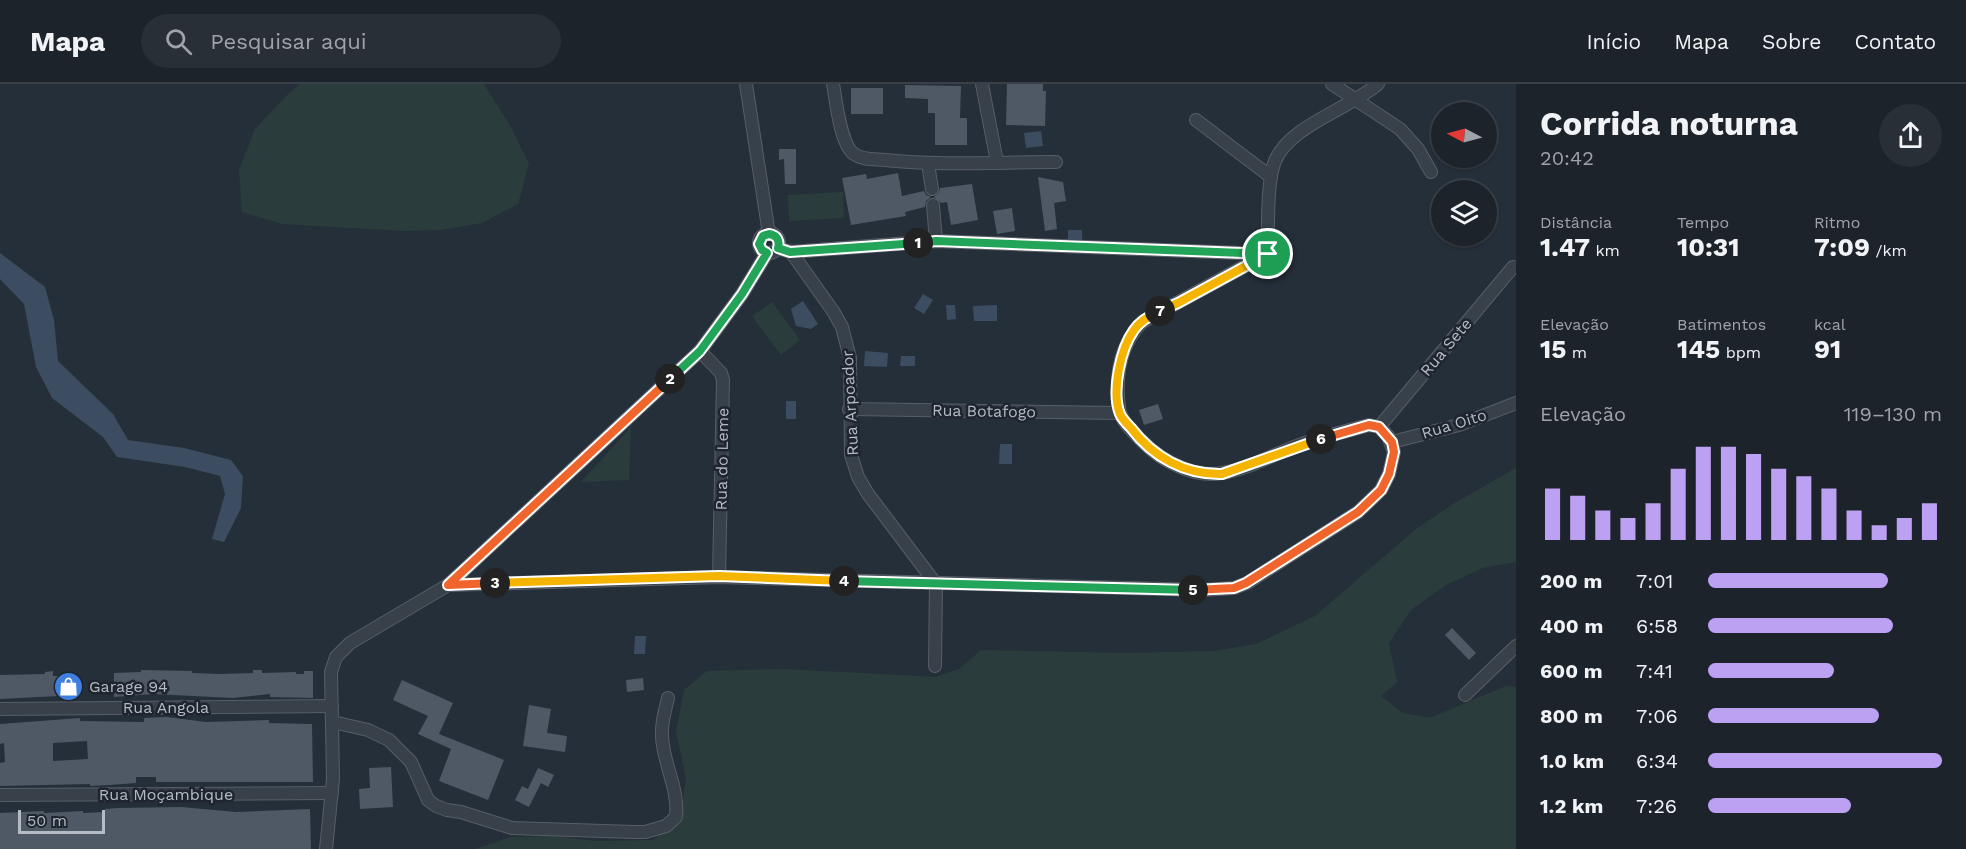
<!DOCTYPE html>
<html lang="pt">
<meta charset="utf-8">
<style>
:root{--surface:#1c232b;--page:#292f37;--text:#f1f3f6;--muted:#a0a4a9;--line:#3a4047;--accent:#bca0f2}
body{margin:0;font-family:"Work Sans",sans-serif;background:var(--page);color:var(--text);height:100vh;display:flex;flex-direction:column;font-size:22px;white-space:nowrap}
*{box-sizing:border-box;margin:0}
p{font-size:20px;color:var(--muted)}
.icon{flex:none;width:33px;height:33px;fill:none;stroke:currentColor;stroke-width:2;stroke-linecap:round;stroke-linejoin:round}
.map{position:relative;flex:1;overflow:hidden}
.panel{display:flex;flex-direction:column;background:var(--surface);width:450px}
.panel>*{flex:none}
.needle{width:39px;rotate:276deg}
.tools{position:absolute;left:1431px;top:18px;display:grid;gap:12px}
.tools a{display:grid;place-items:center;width:66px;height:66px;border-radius:50%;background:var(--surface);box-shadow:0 2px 4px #0004,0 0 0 2px var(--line);font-size:30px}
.scale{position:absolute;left:18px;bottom:15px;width:87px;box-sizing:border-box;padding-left:6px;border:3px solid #b4bbc5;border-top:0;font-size:16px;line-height:21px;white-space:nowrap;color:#b4bbc5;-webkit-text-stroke:4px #1e252e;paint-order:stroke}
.pin{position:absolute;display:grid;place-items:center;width:51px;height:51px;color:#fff;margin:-26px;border:3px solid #fff;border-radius:50%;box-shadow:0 2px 6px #0007}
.km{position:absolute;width:30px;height:30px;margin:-15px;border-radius:50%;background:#222;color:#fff;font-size:16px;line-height:30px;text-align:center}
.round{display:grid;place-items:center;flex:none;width:63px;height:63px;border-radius:32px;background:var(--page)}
.head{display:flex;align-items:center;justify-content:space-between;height:102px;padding:0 24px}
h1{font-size:33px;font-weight:700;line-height:45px}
.figures{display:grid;grid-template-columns:repeat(3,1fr);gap:9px;height:102px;padding:6px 24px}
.figures div{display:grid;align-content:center}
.figures b{font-size:26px;font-weight:700}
.figures small{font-size:16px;font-weight:400}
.figures p{font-size:16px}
.chart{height:168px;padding:12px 24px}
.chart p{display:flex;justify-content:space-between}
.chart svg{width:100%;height:108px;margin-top:6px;stroke:var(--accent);stroke-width:6}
ul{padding:0 24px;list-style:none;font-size:20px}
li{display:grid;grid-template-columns:96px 72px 1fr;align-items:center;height:45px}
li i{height:15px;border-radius:8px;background:var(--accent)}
header{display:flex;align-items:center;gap:36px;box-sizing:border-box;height:84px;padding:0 30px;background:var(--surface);border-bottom:2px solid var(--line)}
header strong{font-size:28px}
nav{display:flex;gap:33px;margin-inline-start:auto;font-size:21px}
.search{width:420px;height:54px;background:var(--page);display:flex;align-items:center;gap:15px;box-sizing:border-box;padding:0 21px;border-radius:33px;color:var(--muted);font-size:22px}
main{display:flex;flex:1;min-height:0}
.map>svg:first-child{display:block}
</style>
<header>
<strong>Mapa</strong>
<div class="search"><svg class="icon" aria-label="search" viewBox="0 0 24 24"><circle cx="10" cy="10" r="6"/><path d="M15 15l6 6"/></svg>Pesquisar aqui</div>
<nav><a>Início</a><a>Mapa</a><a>Sobre</a><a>Contato</a></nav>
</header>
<main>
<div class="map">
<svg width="1516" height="765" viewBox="0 0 1516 765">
<rect width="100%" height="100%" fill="#252f39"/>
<g fill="#2a3d3c">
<polygon points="300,0 484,0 511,43 529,80 518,120 482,139 441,146 404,147 282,140 242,128 239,86 255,45 288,10"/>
<polygon points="843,108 844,134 789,137 788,111"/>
<polygon points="772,218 800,256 781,271 752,232"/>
<polygon points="631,343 629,396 581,398"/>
<polygon points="1516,384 1516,478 1483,484 1446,501 1411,526 1389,559 1397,598 1381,612 1403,629 1430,634 1506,602 1516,603 1516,765 476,765 511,753 555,752 595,757 654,756 681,728 686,694 676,648 684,606 707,587 785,585 936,593 959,585 981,566 1127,569 1214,567 1256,560 1315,532 1416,445 1453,420"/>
</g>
<g fill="#3c4d61">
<polygon points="1041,47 1043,62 1026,64 1024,49"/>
<polygon points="1068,146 1082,146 1082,156 1068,155"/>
<polygon points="0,169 45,203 54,236 58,277 113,330 128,356 184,364 231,376 243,392 241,424 224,458 212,455 225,410 220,392 185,383 117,373 103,353 52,314 36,283 24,220 0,195"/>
<polygon points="923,210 933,216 924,230 914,224"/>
<polygon points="803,217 818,240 811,245 796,242 791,225"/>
<polygon points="946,221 955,221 956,235 947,236"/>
<polygon points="997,221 997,237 974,237 973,222"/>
<polygon points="865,267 888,269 887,283 864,282"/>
<polygon points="901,272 915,272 915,282 900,282"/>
<rect x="786" y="317" width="10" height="18"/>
<polygon points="1000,360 1012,360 1012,380 999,380"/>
<polygon points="635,552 646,552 645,570 634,570"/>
</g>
<g fill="#4e5965" fill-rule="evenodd">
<polygon points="1007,0 1043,0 1043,7 1046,7 1045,42 1006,41"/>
<polygon points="905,1 961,2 960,34 967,34 967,61 935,61 935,29 928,29 928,15 905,14"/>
<rect x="851" y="4" width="32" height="26"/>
<polygon points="779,65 796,65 796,100 785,100 784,75 779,76"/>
<polygon points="898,89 902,112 924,107 926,111 931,113 926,117 925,123 905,128 906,132 851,141 842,94 866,90 867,95"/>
<polygon points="1038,93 1063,98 1066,117 1054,119 1057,145 1045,147"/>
<polygon points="972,100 978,136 951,141 947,118 941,119 934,113 939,108 940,104"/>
<polygon points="1012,124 1015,147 997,150 993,127"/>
<polygon points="1158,320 1163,335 1144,341 1139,326"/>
<polygon points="1452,544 1476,569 1469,576 1445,551"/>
<polygon points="141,586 192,587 192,589 220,590 253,589 253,586 262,586 262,589 296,588 296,590 304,590 304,587 313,587 313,614 270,613 270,610 233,614 154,610 114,613 114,589 141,588"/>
<polygon points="53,587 53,592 78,592 78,611 0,615 0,591 45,590 45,588"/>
<polygon points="643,594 644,606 627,608 626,596"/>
<polygon points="402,596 453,619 439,650 504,676 488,716 439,697 451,665 418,650 428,632 393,616"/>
<polygon points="529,621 551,625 547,649 567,652 565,668 523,662"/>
<path d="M167 633 206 638 269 636V639L312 640 313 698H156V693H136V699L110 701 90 702V700L0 702V679L5 678 4 659 0 660V640L80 634V637L144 638V634ZM87 657 88 675 53 677V659Z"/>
<polygon points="391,683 393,723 360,725 359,705 370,704 369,684"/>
<polygon points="538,684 554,691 548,703 541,699 529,723 515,716 522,702 528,705"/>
<polygon points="181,723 236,728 310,725 311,765 0,765 0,729 44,727 44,729 83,727 83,729 105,728 105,725 118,724"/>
</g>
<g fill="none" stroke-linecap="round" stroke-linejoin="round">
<defs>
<g id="minor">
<polyline points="746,0 769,150"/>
<path d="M833 0C836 16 840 60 854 70 862 76 876 75 885 76 942 82 999 78 1056 78"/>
<polyline points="982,0 997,78"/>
<polyline points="1332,0 1400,45 1418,65 1431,88"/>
<polyline points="1196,36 1271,93"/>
<polyline points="928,80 932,105"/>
<polyline points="933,121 936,157"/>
<circle cx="769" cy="159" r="10"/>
<polyline points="778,164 791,168 833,227 842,243 850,274 851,371 858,393 868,410 936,500 935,582"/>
<polyline points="791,168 936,157 1266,170"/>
<path d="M1267 170C1269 145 1266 99 1275 77 1289 42 1349 25 1378 0"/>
<polyline points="700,267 721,289 723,296 719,493"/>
<polyline points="849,325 1119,329"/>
<polyline points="1379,343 1513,183"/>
<polyline points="1392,358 1459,341 1516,319"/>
<path d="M448 501 719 493 1202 506 1234 504 1247 499 1358 428 1381 406 1389 390 1394 368 1388 352 1379 343 1369 341C1346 347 1322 353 1299 361 1274 370 1249 385 1222 389 1195 394 1163 378 1144 359 1134 349 1120 337 1119 323 1115 292 1120 261 1142 238L1267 170"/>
<polyline points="1465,611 1516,562"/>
<polyline points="0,625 332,622"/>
<path d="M333 638 368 646 389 656 411 678 428 716 436 722 447 726 461 728 512 744 634 748H645L666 742 676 733C679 704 663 680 662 652 661 639 665 627 668 614"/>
<polyline points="0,711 332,709"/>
<polyline points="326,765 333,695 331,588 336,573 350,559 448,501 700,267 742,210 767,169"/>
</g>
</defs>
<use href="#minor" stroke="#575e67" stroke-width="14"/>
<use href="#minor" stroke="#38404a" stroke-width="12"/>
</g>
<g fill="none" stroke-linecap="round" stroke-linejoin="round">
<defs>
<polyline id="split-1" points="918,159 936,157 1268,170"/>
<path id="split-2" d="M670 295 700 267 742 210 767 169 762 166 759 160 763 152 769 150C777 151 780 157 778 164L790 168 918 159"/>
<polyline id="split-3" points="495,499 448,501 670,295"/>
<polyline id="split-4" points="495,499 719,492 844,497"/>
<polyline id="split-5" points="844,497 1193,506"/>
<polyline id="split-6" points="1193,506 1234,504 1246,499 1358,428 1381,406 1389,390 1394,368 1392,358 1379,343 1369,341 1321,355"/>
<path id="split-7" d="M1160 227C1151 231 1140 237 1134 246 1121 264 1111 307 1120 330 1122 335 1127 340 1131 344 1153 373 1185 391 1222 390L1321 355"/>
<polyline id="split-8" points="1160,227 1178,219 1268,170"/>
</defs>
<use href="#split-1" stroke="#fff" stroke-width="12"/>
<use href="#split-2" stroke="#fff" stroke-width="12"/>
<use href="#split-3" stroke="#fff" stroke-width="12"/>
<use href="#split-4" stroke="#fff" stroke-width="12"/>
<use href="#split-5" stroke="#fff" stroke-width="12"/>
<use href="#split-6" stroke="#fff" stroke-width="12"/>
<use href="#split-7" stroke="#fff" stroke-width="12"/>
<use href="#split-8" stroke="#fff" stroke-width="12"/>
<use href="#split-1" stroke="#22a559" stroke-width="8"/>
<use href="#split-2" stroke="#22a559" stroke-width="8"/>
<use href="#split-3" stroke="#f0652b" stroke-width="8"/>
<use href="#split-4" stroke="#f5b400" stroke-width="8"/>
<use href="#split-5" stroke="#22a559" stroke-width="8"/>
<use href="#split-6" stroke="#f0652b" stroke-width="8"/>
<use href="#split-7" stroke="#f5b400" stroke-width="8"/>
<use href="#split-8" stroke="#f5b400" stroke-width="8"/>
</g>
<defs>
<symbol id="shop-disc" viewBox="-11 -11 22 22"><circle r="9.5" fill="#3f7fe0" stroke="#1e252e"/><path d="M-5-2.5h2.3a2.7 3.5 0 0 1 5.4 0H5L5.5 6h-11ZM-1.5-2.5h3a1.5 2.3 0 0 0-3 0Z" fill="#fff"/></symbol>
</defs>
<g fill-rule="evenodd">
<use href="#shop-disc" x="52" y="586" width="33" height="33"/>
</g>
<g text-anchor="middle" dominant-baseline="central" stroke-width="5" stroke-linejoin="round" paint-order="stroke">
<g font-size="16" fill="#b4bbc5" stroke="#1e252e">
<text transform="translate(1446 263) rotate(-50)">Rua Sete</text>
<text transform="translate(850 319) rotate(-93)">Rua Arpoador</text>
<text transform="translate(984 327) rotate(1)">Rua Botafogo</text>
<text transform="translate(1454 340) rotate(-17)">Rua Oito</text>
<text transform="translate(722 375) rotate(-89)">Rua do Leme</text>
<text x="166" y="623">Rua Angola</text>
<text x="166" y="710">Rua Moçambique</text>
</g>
<g font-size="16" fill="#b4bbc5" stroke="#1e252e" text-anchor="start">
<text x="89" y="602">Garage 94</text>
</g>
</g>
</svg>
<div class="tools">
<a><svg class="needle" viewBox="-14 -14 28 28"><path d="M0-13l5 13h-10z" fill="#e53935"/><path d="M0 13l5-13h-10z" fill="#a0a4a9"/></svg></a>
<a><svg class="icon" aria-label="layers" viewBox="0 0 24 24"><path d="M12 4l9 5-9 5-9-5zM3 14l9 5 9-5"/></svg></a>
</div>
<div class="scale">50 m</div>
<div class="pin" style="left:1268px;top:170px;background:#1e9e55"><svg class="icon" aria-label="arrive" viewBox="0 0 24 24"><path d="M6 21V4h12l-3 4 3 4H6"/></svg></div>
<b class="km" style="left:918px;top:159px">1</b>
<b class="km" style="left:670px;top:295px">2</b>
<b class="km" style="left:495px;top:499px">3</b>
<b class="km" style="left:844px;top:497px">4</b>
<b class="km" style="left:1193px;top:506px">5</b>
<b class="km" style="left:1321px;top:355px">6</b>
<b class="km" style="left:1160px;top:227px">7</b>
</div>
<section class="panel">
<div class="head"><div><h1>Corrida noturna</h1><p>20:42</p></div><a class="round"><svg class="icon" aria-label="share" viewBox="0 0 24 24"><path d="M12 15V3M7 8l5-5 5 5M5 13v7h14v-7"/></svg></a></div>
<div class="figures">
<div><p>Distância</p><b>1.47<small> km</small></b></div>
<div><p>Tempo</p><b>10:31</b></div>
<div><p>Ritmo</p><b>7:09<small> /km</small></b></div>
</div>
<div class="figures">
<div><p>Elevação</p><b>15<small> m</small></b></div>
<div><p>Batimentos</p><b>145<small> bpm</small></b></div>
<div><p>kcal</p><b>91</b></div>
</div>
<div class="chart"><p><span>Elevação</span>119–130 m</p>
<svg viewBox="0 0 160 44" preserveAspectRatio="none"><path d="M5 44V23M15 44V26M25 44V32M35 44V35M45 44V29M55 44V15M65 44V6M75 44V6M85 44V9M95 44V15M105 44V18M115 44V23M125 44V32M135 44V38M145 44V35M155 44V29"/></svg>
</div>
<ul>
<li><b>200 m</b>7:01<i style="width:77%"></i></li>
<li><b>400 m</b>6:58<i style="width:79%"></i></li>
<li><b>600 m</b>7:41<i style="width:54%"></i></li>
<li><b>800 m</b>7:06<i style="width:73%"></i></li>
<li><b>1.0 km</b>6:34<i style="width:100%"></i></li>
<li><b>1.2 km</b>7:26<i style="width:61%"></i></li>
</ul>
</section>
</main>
